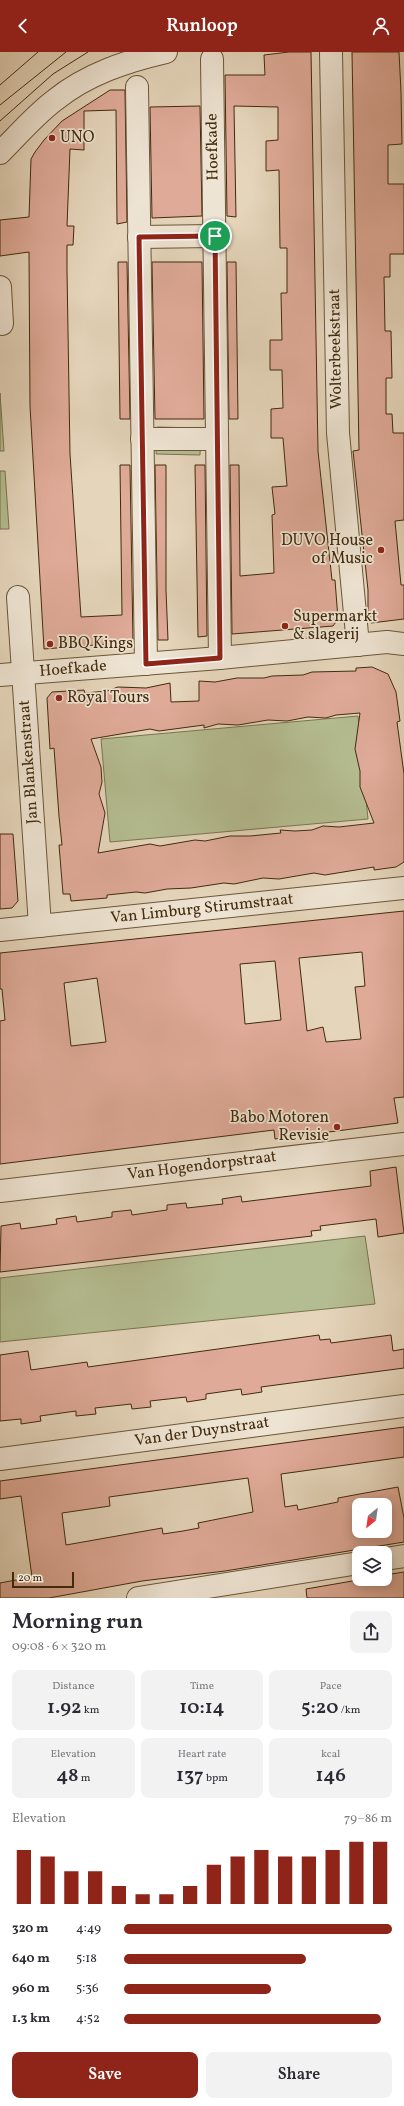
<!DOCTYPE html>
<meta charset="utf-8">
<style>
:root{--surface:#fff;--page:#f2f2f3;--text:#2b2b33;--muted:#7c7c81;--accent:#8f2418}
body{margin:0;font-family:Vollkorn,serif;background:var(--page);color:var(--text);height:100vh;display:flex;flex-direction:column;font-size:15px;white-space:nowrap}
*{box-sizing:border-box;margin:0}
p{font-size:13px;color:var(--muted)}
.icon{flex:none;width:22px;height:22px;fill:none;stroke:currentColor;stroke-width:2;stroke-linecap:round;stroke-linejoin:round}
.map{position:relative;height:1546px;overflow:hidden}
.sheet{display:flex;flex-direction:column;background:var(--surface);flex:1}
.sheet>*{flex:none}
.needle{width:26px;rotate:209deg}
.controls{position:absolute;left:352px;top:1446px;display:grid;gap:8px}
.controls a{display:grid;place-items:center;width:40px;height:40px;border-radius:8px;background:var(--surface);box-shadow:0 2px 10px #0003;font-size:20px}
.scale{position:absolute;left:12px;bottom:10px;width:62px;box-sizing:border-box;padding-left:4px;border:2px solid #422b0c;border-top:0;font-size:11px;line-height:14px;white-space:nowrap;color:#422b0c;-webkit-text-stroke:3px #eee4d3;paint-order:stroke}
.pin{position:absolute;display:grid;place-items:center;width:34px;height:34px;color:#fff;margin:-17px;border:2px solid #fff;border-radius:50%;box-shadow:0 1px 4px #0007}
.round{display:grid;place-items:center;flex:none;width:42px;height:42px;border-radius:8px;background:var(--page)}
.head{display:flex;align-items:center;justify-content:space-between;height:68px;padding:0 12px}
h1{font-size:22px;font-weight:600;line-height:30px}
.stats{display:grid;grid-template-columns:repeat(3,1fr);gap:6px;height:68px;padding:4px 12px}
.stats div{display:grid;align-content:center;border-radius:8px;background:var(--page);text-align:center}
.stats b{font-size:20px;font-weight:600}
.stats small{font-size:11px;font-weight:400}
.stats p{font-size:11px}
.chart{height:112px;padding:8px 12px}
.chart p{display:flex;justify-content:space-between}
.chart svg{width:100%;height:72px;margin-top:4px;stroke:var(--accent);stroke-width:6}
.primary-button{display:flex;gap:8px;margin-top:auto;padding:8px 12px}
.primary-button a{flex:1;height:46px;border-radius:8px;background:var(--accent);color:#fff;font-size:16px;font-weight:600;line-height:46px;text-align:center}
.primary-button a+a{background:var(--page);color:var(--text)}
ul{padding:0 12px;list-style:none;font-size:13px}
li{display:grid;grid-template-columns:64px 48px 1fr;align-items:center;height:30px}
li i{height:10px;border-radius:5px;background:var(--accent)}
header{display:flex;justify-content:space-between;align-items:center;height:52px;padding:0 12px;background:var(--accent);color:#fff;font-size:18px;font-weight:600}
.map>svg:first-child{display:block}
</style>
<header><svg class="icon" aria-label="back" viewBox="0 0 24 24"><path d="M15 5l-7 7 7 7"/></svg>Runloop<svg class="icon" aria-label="person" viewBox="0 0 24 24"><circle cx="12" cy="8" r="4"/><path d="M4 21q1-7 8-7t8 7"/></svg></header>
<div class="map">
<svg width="404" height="1546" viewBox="0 0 404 1546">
<rect width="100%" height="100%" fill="#e5d5bb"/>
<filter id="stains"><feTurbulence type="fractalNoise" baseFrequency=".005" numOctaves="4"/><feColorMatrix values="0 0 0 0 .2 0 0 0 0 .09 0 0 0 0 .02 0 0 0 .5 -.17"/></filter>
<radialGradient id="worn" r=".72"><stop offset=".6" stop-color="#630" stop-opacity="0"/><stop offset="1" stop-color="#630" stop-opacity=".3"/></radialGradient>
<g fill="#b4bd91" stroke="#7b744e">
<polygon points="0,341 4,399 0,399"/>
<polygon points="157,375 201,376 200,403 156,402"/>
<polygon points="0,419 5,419 9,477 0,477"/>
<polygon points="358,664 368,767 110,790 101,687"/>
<polygon points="365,1184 375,1252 0,1290 0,1226"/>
</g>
<g fill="#dfaa98" stroke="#422b0c" fill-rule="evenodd">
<polygon points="289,0 311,0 318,399 332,528 335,528 338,567 333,574 232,582 230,413 239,413 240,524 274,521 272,463 275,462 272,435 287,434 283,386 271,386 271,357 283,356 282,318 270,318 270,288 282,288 281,241 287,241 287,196 280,196 279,118 266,119 266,89 278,88 278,55 234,54 236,165 227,164 225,23 265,23 264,3"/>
<polygon points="352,0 399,0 401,40 402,92 388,93 388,132 404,132 404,202 390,202 390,225 384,225 385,279 391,279 392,326 386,326 386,362 392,362 393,381 404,381 404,468 395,469 401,533 404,533 404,567 371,571 370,564 368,561 368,538 353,399 359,398"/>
<polygon points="110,38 125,38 127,170 117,172 116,58 84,59 84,98 70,97 67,174 74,174 73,193 67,193 67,219 70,402 81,565 122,563 120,413 130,413 133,590 44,597 30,354 29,200 0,204 0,168 29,165 31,107 35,100 44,88 62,69"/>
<polygon points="200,54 202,164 152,166 150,55"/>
<polygon points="118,210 127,210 130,367 120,367"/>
<polygon points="152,210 202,210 204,367 155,367"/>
<polygon points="227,210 236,210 238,367 229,367"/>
<polygon points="155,413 166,413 166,538 168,588 158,588"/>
<polygon points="195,413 205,413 207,584 198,585"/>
<path d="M372 615 388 622 396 640 400 669 397 670 404 722V810L396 815 374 818V815L325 823 314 821 279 827 263 826 234 832 224 831 191 836 167 837 145 841 136 840 107 843V846L71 849 70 842H63L59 793H62L59 764 54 696 50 697 47 646 52 640 84 638 85 641 107 639 118 635 146 636 170 631 171 650 199 649V629L215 630 237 626H264L272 624 303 623 312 620 356 619V616ZM360 661 355 697 360 719V735L374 771 339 775 323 774 312 778 295 779 280 778 281 781 250 784H230L205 789 195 788 160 794 150 792 98 801 105 761 99 742 102 730 101 715 91 687 150 677 159 679 204 673V676L218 672 238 673 268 668 287 669 308 665 326 666 336 663Z"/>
<polygon points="0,782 13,782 18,849 12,856 0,857"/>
<path d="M404 859V1045L394 1046 398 1071 275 1087 274 1078 0 1112V969L5 968 2 937H0V901ZM362 900 365 934 355 935 361 987 326 990 323 975 307 979 299 906ZM275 909 281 968 245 972 240 912ZM97 926 106 990 71 994 64 931Z"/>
<polygon points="396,1115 404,1181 378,1185 376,1167 320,1174 321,1178 311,1179 312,1184 0,1220 1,1174 20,1171 21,1177 57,1172 56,1167 76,1164 77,1170 112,1165 112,1160 131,1158 132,1163 167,1158 167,1153 186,1151 187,1156 223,1152 222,1147 241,1144 242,1150 371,1134 370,1119"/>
<polygon points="319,1283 320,1288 330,1287 331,1291 391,1283 393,1299 404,1297 404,1316 261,1335 262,1340 242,1343 241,1337 206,1342 206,1347 187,1350 186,1345 150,1349 151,1355 132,1357 131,1352 95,1356 96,1362 76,1364 76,1359 40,1364 41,1369 21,1372 21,1367 0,1369 0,1303 28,1299 31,1318 87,1310 88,1315"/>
<path d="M404 1375V1405L281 1422 285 1455 297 1453 298 1458 338 1450V1446L398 1435 404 1466V1490L225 1519 142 1529 49 1546H0V1531L32 1525 21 1444 0 1447V1429ZM248 1426 253 1460 198 1471 199 1476 183 1479 163 1482 162 1476 66 1493 62 1461 110 1454 109 1445ZM359 1453H385V1479H359Z"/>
<polygon points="404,1520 404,1546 307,1546 306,1537 364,1527 385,1527 385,1523"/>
</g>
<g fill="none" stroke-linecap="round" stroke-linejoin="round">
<defs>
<g id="street">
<polyline points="331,0 338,381 358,593"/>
<polyline points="212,7 220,606"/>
<polyline points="137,35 146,612"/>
<path d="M0 101C18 83 35 63 55 48 87 22 127 9 166 0"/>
<polyline points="139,185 215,184"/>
<polyline points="0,235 2,272"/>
<polyline points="142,387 217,387"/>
<polyline points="18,545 40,874"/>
<polyline points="0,623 220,606 387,590 404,592"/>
<polyline points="0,878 404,836"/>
<polyline points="0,1139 404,1092"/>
<polyline points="0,1407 404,1354"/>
<polyline points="385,1507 404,1504"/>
<polyline points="138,1546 359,1511"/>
</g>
</defs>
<use href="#street" stroke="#6b5638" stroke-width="24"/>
<use href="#street" stroke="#eee4d3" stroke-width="22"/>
<g stroke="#422b0c" stroke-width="1">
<polyline points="0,33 38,0"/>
<polyline points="0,53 66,0"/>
<polyline points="0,69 53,22 88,0"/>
</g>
</g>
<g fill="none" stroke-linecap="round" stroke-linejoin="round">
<defs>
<polygon id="route" points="215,184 220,606 146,612 139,185"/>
</defs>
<use href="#route" stroke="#fff" stroke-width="8"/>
<use href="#route" stroke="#8f2418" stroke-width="5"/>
</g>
<g fill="#8f2418" stroke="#eee4d3" stroke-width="1.5">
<circle cx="52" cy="86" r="4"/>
<circle cx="381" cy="498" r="4"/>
<circle cx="285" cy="574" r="4"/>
<circle cx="50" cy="592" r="4"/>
<circle cx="59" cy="646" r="4"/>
<circle cx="337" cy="1075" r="4"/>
</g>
<g text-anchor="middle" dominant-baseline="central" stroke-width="3.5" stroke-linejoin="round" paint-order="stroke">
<g font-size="16" fill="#422b0c" stroke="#eee4d3" text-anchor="start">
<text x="60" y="86">UNO</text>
<text x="373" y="489" text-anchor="end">DUVO House<tspan x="373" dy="18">of Music</tspan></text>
<text x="293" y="565">Supermarkt<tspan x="293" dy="18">&amp; slagerij</tspan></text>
<text x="58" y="592">BBQ Kings</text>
<text x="67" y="646">Royal Tours</text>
<text x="329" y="1066" text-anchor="end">Babo Motoren<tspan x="329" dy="18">Revisie</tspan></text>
</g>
<g font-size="16" fill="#422b0c" stroke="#eee4d3">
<text transform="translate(213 95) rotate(-91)">Hoefkade</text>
<text transform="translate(336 297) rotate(-91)">Wolterbeekstraat</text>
<text transform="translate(73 617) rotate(-5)">Hoefkade</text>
<text transform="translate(29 710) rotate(-94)">Jan Blankenstraat</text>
<text transform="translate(202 857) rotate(-6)">Van Limburg Stirumstraat</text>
<text transform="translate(202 1114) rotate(-7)">Van Hogendorpstraat</text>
<text transform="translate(202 1380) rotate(-8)">Van der Duynstraat</text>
</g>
</g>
<rect width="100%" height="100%" filter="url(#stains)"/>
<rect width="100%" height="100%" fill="url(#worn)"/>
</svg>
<div class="controls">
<a><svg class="needle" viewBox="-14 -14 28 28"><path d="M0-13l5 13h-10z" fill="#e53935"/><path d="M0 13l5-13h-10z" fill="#7c7c81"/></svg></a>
<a><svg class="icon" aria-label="layers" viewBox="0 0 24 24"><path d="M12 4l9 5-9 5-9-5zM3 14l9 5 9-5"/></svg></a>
</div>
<div class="scale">20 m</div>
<div class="pin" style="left:215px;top:184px;background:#1e9e55"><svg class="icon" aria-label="arrive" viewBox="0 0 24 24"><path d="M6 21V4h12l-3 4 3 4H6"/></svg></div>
</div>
<section class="sheet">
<div class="head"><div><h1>Morning run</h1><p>09:08 · 6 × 320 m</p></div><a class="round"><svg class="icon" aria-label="share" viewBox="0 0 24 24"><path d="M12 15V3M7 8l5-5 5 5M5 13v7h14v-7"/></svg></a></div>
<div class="stats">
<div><p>Distance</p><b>1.92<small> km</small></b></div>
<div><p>Time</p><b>10:14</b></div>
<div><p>Pace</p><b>5:20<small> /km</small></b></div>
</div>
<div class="stats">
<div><p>Elevation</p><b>48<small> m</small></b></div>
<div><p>Heart rate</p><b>137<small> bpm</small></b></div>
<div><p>kcal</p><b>146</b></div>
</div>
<div class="chart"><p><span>Elevation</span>79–86 m</p>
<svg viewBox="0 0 160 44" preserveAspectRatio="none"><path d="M5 44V11M15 44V15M25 44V24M35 44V24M45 44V33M55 44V38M65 44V38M75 44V33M85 44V20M95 44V15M105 44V11M115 44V15M125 44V15M135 44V11M145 44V6M155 44V6"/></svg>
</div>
<ul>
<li><b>320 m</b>4:49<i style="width:100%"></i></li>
<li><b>640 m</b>5:18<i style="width:68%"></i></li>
<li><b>960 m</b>5:36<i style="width:55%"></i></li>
<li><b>1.3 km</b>4:52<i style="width:96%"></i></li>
</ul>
<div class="primary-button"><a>Save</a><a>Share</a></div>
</section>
